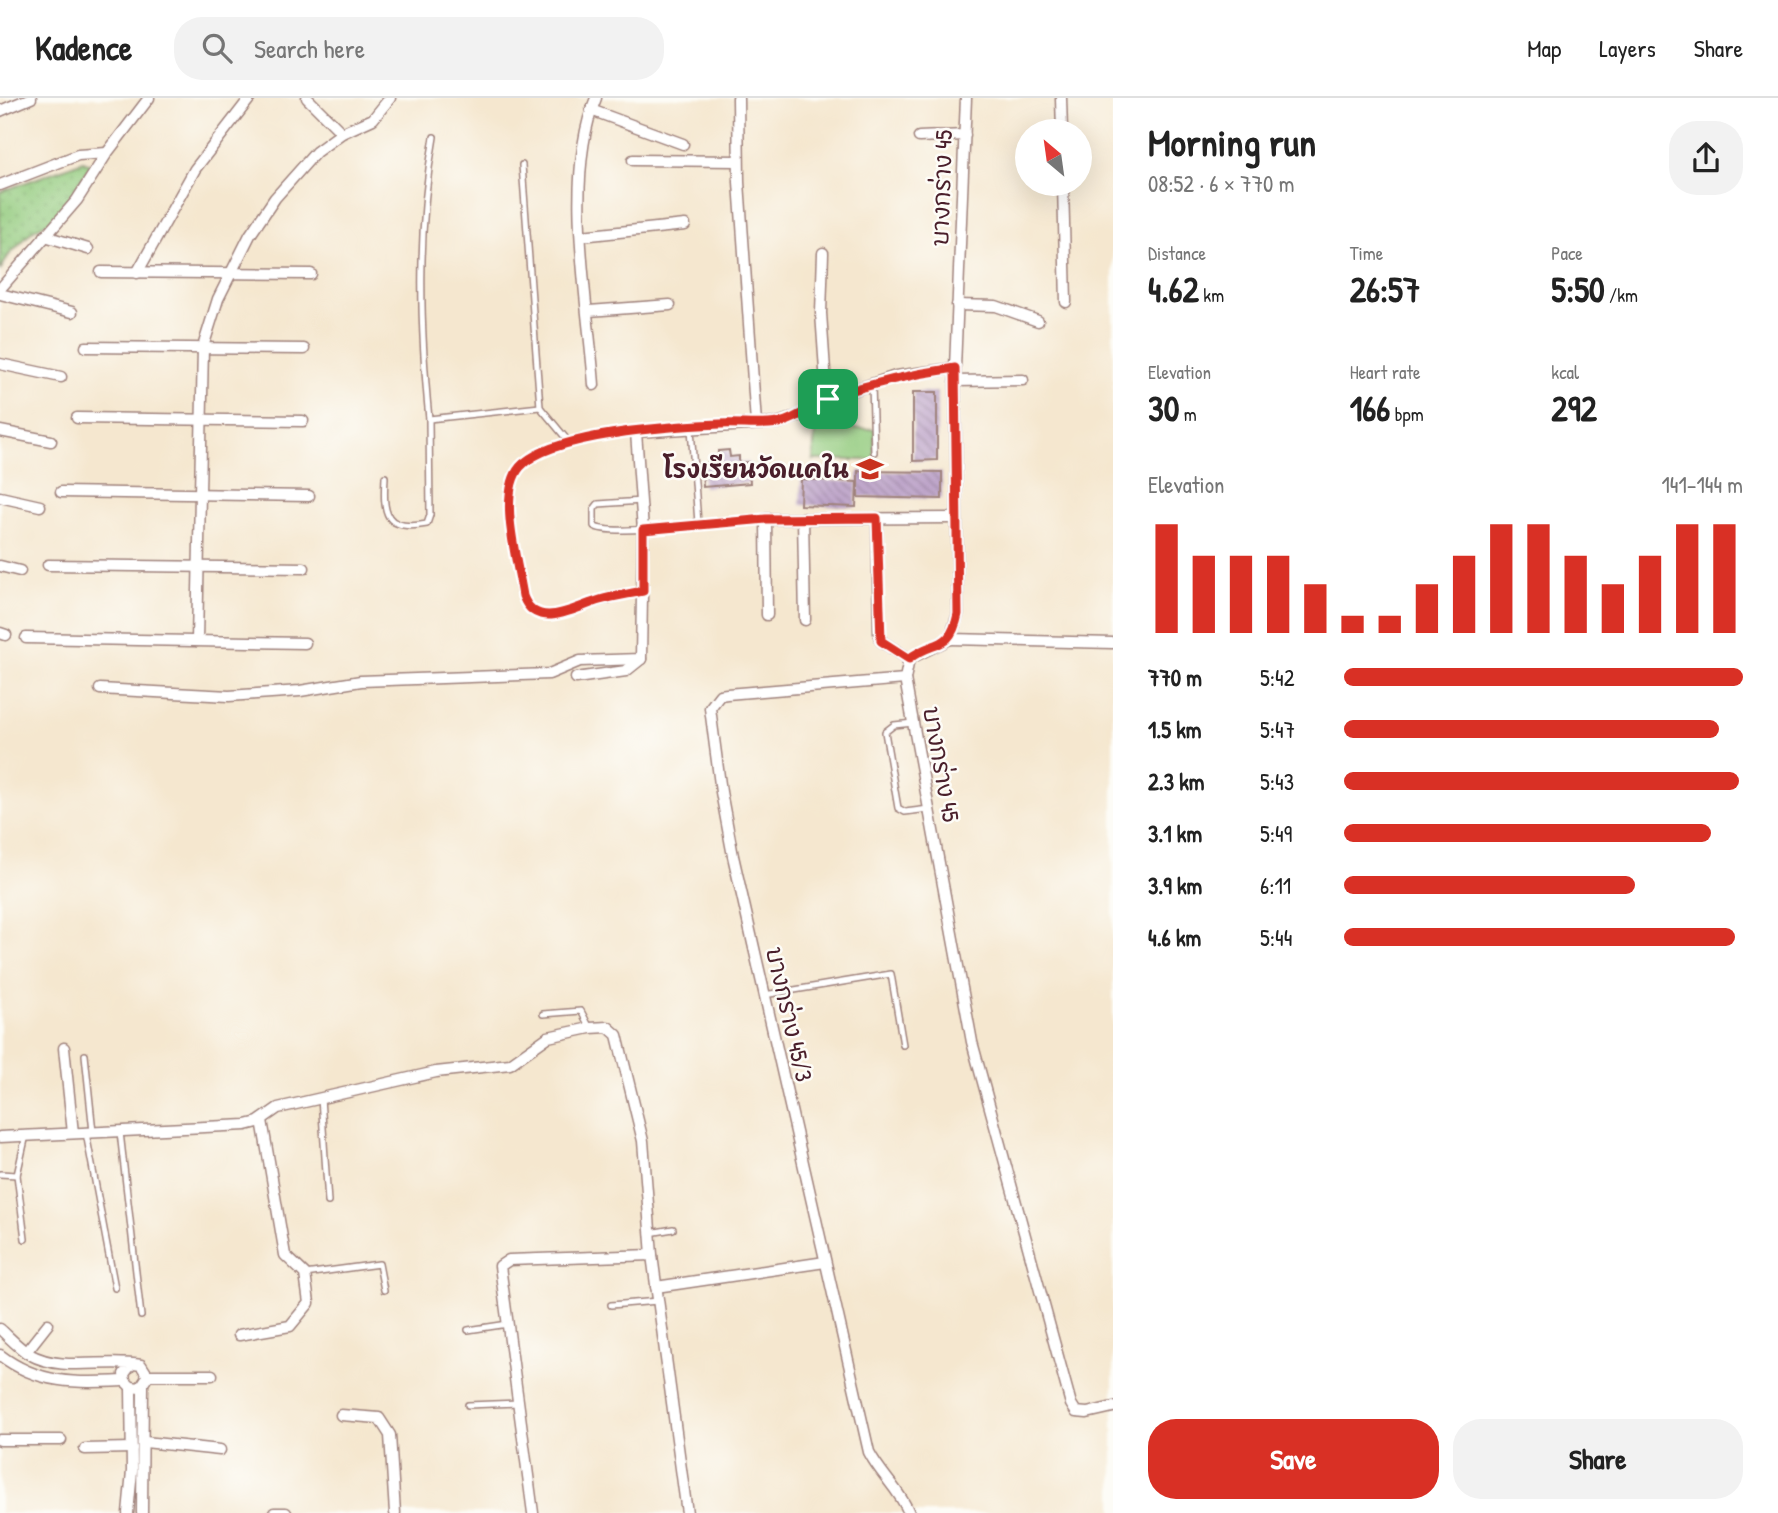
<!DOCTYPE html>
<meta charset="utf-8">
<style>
:root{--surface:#fff;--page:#f2f2f2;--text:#222;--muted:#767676;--line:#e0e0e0;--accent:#d93025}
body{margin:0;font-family:"Patrick Hand","Playpen Sans Thai",sans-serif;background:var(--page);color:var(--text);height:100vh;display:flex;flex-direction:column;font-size:26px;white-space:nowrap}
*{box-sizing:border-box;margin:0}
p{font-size:23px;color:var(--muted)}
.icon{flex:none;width:38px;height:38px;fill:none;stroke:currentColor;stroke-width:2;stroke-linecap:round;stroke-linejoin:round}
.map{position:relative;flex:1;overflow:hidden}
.panel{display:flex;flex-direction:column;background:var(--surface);width:665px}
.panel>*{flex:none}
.needle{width:46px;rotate:331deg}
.buttons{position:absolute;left:1015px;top:21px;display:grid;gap:14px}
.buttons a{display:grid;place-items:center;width:77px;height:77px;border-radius:50%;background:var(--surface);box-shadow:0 7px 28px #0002;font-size:35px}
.pin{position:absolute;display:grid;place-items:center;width:60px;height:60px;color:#fff;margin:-30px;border-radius:14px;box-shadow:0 4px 10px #0006}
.round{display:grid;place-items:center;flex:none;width:74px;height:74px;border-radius:28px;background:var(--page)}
.summary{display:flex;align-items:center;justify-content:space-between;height:119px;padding:0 35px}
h1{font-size:38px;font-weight:800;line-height:52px}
.figures{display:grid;grid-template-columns:repeat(3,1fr);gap:10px;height:119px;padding:7px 35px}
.figures div{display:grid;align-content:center}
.figures b{font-size:35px;font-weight:800}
.figures small{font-size:19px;font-weight:400}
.figures p{font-size:19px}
.chart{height:196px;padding:14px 35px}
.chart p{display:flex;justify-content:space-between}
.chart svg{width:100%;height:126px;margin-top:7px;stroke:var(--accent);stroke-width:6}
.primary-button{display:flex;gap:14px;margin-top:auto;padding:14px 35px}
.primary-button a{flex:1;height:80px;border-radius:28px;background:var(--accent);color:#fff;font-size:28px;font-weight:800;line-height:80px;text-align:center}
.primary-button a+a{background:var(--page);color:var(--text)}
ul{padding:0 35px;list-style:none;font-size:23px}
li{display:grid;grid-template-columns:112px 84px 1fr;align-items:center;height:52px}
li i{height:18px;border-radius:9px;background:var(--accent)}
header{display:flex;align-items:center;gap:42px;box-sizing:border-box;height:98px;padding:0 35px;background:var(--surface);border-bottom:2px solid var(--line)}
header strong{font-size:33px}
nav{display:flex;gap:38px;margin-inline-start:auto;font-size:24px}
.search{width:490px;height:63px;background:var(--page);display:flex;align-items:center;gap:18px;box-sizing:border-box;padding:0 24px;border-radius:28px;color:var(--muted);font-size:26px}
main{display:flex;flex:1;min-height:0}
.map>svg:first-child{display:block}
</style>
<header>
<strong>Kadence</strong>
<div class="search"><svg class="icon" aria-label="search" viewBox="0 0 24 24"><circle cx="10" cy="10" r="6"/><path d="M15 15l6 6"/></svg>Search here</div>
<nav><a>Map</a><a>Layers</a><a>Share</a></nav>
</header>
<main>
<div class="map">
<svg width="1113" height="1415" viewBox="0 0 1113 1415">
<defs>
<pattern id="grass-dots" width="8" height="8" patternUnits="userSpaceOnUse" patternTransform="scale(1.75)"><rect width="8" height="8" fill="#93cb7e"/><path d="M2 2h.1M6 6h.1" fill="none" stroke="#80ae6d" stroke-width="1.8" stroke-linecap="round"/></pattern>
<pattern id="building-back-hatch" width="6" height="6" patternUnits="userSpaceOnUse" patternTransform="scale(1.75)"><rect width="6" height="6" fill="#b79bc5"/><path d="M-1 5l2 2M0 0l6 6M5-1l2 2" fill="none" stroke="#977ea0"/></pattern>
</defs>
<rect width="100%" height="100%" fill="#fdfcf7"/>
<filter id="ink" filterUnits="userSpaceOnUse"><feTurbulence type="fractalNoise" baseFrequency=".0143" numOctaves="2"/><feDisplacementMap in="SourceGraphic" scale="14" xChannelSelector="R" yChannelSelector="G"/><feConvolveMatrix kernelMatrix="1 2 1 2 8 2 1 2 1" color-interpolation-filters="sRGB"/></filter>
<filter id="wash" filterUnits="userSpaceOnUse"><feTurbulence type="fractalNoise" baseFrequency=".00686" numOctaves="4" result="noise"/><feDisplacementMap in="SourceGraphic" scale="28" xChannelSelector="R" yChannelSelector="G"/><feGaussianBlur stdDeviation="1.57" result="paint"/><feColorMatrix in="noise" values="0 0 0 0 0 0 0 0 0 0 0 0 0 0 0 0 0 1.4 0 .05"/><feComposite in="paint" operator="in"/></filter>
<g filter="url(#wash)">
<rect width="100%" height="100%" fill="#f5e7cf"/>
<polygon fill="url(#grass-dots)" stroke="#6e7554" stroke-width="2" points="83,63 91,67 59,118 32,133 8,158 0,173 0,94"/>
<polygon fill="#93cb7e" stroke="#6e7554" stroke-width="2" points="815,330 875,331 874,362 813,362"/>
<g id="blocks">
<g fill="url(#building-back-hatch)">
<polygon points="913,294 937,294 937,362 913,363"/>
<polygon points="729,352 730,359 739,358 739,365 748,364 750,385 703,389 702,369 708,368 708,363 718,362 718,353"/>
<polygon points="858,373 942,374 942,401 858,399"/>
<polygon points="801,381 857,384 856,409 800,407"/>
</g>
</g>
</g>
<g filter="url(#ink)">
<use href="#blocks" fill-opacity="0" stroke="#a0837d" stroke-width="2"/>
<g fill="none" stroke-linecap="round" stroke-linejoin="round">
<defs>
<g id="service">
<path d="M434 39C417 131 420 228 429 321L540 309 569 344"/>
<polyline points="522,67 540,309"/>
<polyline points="872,286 874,354"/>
<polyline points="691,331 698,425"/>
<path d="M635 334C595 340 521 341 510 390 505 409 513 434 516 454 519 473 518 500 533 515L551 517 643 493"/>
<path d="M385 379C383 415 384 434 427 426L430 417 429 321"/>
<path d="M642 403 598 406 594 411V428C607 440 740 422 766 421"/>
<polyline points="913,625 894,627 885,634 898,710 905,714 929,711"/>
<polyline points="764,897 891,876 903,947"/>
<polyline points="543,916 581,913 590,930"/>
<polyline points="85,957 93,1034"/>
<polyline points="321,1000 328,1104"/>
<polyline points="120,1034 141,1218"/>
<polyline points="86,1035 115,1190"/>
<polyline points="0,1076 17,1077"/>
<polyline points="650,1135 673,1131"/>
<polyline points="25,1141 17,1077 26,1037"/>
<polyline points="305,1176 379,1166 384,1192"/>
<polyline points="611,1207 658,1203"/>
<polyline points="468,1232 508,1226"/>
<polyline points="468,1307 518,1305"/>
</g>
<g id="minor">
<polyline points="307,0 342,35"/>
<polyline points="738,0 739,84 756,325"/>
<polyline points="966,0 955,270 958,516 950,541 909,561 905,581 972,944 1071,1306 1076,1314 1087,1315 1113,1309"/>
<polyline points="1061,0 1062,33"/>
<polyline points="591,12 683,46"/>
<polyline points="0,13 31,0"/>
<polyline points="919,39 965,37"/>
<polyline points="633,62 738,63"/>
<polyline points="1063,86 1066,204"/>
<polyline points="0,87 78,57 107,55"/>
<polyline points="45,138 88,151"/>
<polyline points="581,138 685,127"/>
<polyline points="823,155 821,215 827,301"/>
<polyline points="101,174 311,176"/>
<polyline points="137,175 195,71 250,0"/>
<polyline points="0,191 77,102 107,55 149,0"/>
<polyline points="0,196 72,214"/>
<polyline points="957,207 996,208 1038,223"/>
<polyline points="589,213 670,207"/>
<polyline points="86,249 304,251"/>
<polyline points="0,266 61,279"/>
<polyline points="955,283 1023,282"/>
<path d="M594 287C588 203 563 78 596 0"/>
<polyline points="77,320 303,323"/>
<polyline points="0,333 51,343"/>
<polyline points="61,394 309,398"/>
<polyline points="0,399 40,408"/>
<polyline points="803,420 805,522"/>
<polyline points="877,420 879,535 881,543 909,561"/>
<polyline points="48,467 304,470"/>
<polyline points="0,468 20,473"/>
<polyline points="767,517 766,421 955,420"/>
<polyline points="0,535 6,537"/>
<polyline points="26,540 305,545"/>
<polyline points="950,541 1113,545"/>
<polyline points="197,543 203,249 218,201 250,137 275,100 316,54 342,35 373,21 390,0"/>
<polyline points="576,580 626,573 641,561"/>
<path d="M905 581 727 596 720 597 710 610 721 694 733 758 869 1354C880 1376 900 1392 909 1415"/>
<polyline points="100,591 229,598 300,593 361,583 549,576 580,563 641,561 643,432 636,334 778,325 804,316 827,301 896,278 955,270"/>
<polyline points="64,950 73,1035"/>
<polyline points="0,1039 246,1027 258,1024 278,1010 436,974 510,966 548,939 590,930 608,929 617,937 643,1043 652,1157 687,1415"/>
<polyline points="656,1189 825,1164"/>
<path d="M0 1231C9 1239 19 1250 29 1256 63 1275 105 1260 141 1267L148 1278 140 1290 131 1289 125 1283 124 1276 131 1267"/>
<polyline points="239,1237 290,1228 309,1205 305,1176 285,1157 262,1022"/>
<polyline points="26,1254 48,1226"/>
<path d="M0 1257C39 1287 77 1285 125 1283"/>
<polyline points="148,1277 212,1277"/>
<polyline points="341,1317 379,1320 390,1337 395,1415"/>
<polyline points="0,1342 61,1342"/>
<polyline points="145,1344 220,1352"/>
<polyline points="85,1351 132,1350"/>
<polyline points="128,1415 132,1373 131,1289"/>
<polyline points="142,1415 143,1288"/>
<polyline points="274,1415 286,1415"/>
<polyline points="533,1415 500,1168 509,1162 652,1157"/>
</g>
</defs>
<use href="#service" stroke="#a0837d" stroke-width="8"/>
<use href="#minor" stroke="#a0837d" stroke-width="13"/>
<use href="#service" stroke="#fff" stroke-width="5"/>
<use href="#minor" stroke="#fff" stroke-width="10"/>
</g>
</g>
<g fill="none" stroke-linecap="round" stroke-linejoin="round" filter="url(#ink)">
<defs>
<path id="route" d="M955 270 958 516C950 555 933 541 909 561L881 543 877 420 766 421 643 432V493C629 496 614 498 600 502 575 509 536 534 523 498 518 465 497 396 520 369 550 335 675 328 720 326 739 325 760 328 779 325 799 321 813 306 831 299 872 285 912 276 955 270Z"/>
</defs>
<use href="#route" stroke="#fff" stroke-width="14"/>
<use href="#route" stroke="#d93025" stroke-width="9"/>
</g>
<defs>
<symbol id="school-bare" viewBox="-9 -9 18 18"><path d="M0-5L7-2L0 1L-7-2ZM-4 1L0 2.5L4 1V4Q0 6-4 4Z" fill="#c8321e" stroke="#fdfcf7" stroke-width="2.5" paint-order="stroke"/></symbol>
</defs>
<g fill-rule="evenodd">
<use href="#school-bare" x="851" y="352" width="38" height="38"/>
</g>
<g text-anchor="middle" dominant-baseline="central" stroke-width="5" stroke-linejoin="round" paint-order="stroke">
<g font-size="24" fill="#4a1f2b" stroke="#fdfcf7">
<text transform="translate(941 90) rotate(-88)">บางกร่าง 45</text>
<text transform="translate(942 666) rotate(80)">บางกร่าง 45</text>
<text transform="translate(790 916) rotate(77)">บางกร่าง 45/3</text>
</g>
<g font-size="24" font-weight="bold" fill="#4a1f2b" stroke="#fdfcf7" text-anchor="end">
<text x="849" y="371">โรงเรียนวัดแคใน</text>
</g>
</g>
</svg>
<div class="buttons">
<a><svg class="needle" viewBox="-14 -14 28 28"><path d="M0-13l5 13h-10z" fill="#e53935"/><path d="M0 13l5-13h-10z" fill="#767676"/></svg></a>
</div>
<div class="pin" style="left:828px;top:301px;background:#1e9e55"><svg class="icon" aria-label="arrive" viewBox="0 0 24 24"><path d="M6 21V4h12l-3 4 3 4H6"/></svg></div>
</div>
<section class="panel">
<div class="summary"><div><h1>Morning run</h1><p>08:52 · 6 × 770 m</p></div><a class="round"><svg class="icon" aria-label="share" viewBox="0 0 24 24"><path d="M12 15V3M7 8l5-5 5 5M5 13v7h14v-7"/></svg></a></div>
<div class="figures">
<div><p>Distance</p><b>4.62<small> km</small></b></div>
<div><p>Time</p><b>26:57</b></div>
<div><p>Pace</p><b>5:50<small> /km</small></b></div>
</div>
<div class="figures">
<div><p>Elevation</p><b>30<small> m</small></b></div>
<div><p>Heart rate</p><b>166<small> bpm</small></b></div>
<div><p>kcal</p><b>292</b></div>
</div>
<div class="chart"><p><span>Elevation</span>141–144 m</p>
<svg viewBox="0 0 160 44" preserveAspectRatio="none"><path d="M5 44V6M15 44V17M25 44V17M35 44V17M45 44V27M55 44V38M65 44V38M75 44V27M85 44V17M95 44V6M105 44V6M115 44V17M125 44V27M135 44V17M145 44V6M155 44V6"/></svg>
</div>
<ul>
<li><b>770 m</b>5:42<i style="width:100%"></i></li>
<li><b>1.5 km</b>5:47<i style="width:94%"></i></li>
<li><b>2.3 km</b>5:43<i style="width:99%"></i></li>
<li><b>3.1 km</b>5:49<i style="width:92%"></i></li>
<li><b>3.9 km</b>6:11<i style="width:73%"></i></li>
<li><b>4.6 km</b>5:44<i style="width:98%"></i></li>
</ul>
<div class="primary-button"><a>Save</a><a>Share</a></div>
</section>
</main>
